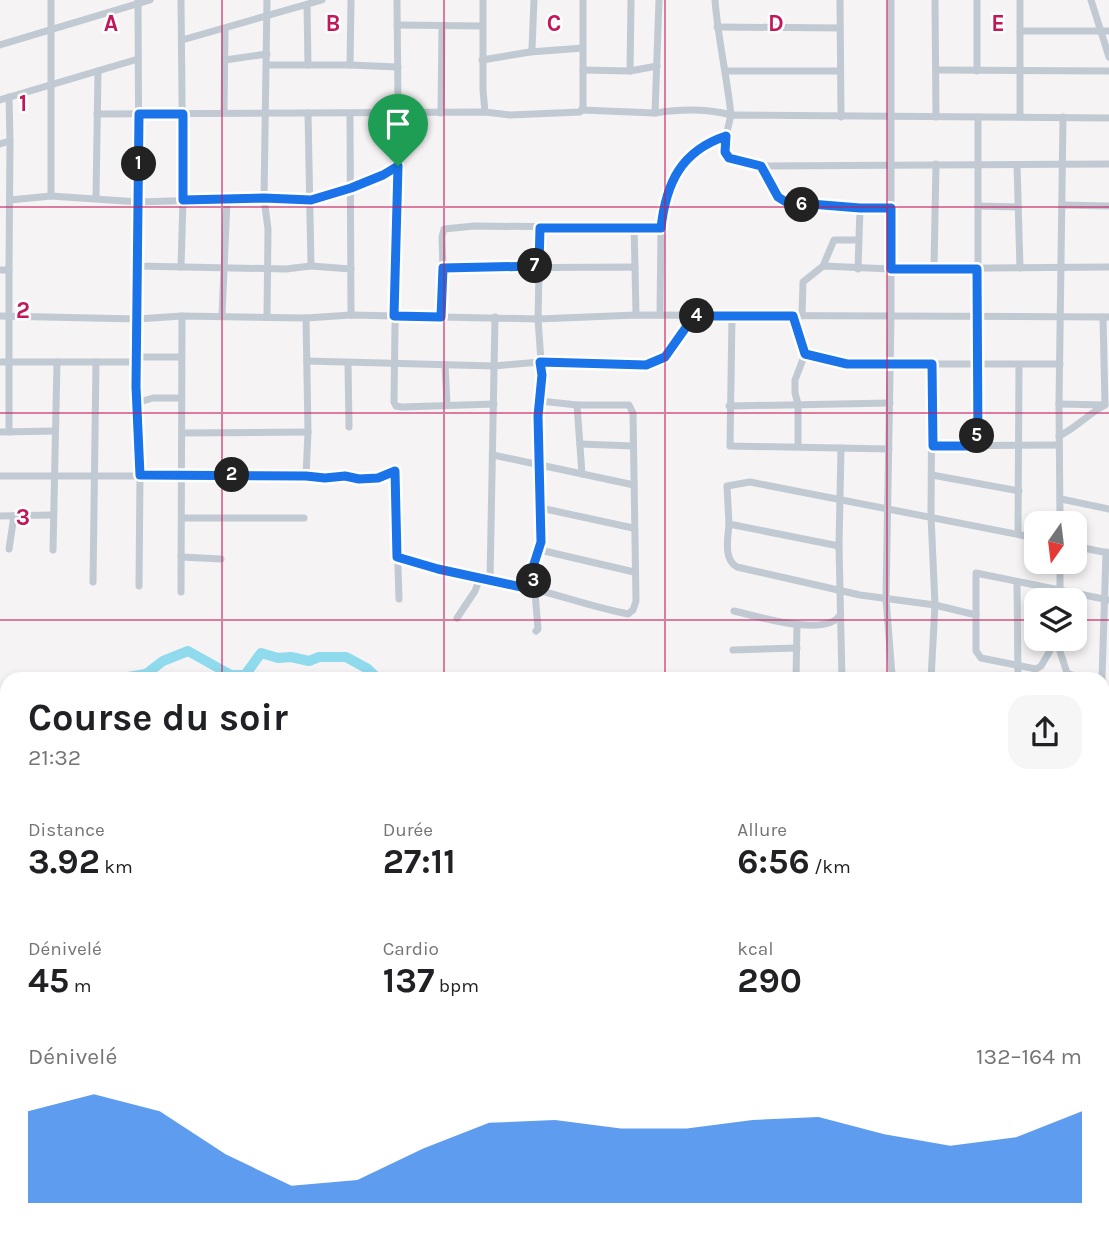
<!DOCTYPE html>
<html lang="fr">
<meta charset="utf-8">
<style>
:root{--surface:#fff;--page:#f6f6f6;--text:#202124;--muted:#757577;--accent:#1a73e8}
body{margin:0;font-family:Karla,sans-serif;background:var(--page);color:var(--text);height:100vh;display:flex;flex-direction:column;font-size:26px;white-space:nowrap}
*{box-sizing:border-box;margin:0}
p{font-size:23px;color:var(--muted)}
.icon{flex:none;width:38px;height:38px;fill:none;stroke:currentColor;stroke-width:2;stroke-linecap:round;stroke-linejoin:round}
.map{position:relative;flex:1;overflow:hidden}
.details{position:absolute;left:0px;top:672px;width:1110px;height:569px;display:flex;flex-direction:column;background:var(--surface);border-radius:21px 21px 0 0;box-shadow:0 4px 10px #0003}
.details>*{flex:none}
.needle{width:46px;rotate:194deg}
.controls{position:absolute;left:1024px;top:511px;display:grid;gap:14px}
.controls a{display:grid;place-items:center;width:63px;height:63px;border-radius:14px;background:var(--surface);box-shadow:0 4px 10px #0003;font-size:35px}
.pin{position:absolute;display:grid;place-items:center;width:60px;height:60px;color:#fff;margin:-72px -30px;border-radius:50% 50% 50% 0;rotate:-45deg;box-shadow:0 0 7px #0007}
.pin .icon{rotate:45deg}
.km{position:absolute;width:35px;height:35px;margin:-18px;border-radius:50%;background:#222;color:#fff;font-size:19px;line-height:35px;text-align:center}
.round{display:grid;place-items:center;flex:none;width:74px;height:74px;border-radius:21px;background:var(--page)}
.headline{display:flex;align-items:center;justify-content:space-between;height:119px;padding:0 28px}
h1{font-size:38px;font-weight:700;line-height:52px}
.figures{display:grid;grid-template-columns:repeat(3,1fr);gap:10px;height:119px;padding:7px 28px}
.figures div{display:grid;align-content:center}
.figures b{font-size:35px;font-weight:700}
.figures small{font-size:19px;font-weight:400}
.figures p{font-size:19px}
.chart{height:196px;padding:14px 28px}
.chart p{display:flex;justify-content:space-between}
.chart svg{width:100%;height:126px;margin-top:7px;fill:var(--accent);opacity:.7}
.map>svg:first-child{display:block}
</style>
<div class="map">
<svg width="1109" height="1240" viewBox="0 0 1109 1240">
<rect width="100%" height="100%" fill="#f5f3f3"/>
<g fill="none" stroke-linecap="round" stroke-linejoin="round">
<polyline stroke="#90daee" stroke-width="2" points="1102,1230 1106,1240"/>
<polyline stroke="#90daee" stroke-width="5" points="1102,851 1109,851"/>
<g stroke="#90daee" stroke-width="10">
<polyline points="116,679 146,674 163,661 188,651 231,675 245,675 261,653 278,658 291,657 309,661 319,657 346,657 368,669 378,679"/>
<polyline points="0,703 7,703"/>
</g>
<g stroke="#c1cad2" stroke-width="7">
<polyline points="51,0 51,196"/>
<polyline points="138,0 139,202 137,241 136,387 140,475 139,586"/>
<polyline points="397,0 398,102 394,402 396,406 402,407 494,404"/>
<polyline points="483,0 483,90 485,112"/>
<path d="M659 0 655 113C681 109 705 108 731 115 727 77 718 39 715 0"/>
<polyline points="840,0 841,117"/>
<polyline points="891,0 891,316 886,599 892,675 899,679"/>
<polyline points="935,0 936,117"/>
<polyline points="977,0 977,71"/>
<polyline points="1020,0 1020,117"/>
<polyline points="1091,0 1109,57"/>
<polyline points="307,5 308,65"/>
<polyline points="397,25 482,26"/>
<polyline points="717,27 840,28"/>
<polyline points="1020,31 1109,31"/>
<polyline points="182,40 322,0"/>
<polyline points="0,45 150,0"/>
<polyline points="530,52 583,48"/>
<polyline points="225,60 267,54"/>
<polyline points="482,60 530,52 532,49 534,0"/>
<polyline points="267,65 350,65 398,67"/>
<polyline points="350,65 351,0"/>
<polyline points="583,70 630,71 657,66"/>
<polyline points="937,70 1109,71"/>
<polyline points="630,71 631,0"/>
<polyline points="727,71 839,71"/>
<polyline points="0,100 138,59"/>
<polyline points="582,110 655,113"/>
<polyline points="224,113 225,29"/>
<polyline points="308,113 311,266 351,269"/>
<polyline points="441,113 442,26"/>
<polyline points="97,114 485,112 510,115 580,112 583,107 583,0"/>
<polyline points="350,114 351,315"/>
<polyline points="726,136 725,152 729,158 761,166 1109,164"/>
<polyline points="0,144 10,141 9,97"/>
<polyline points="1017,165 1020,268"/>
<polyline points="761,166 777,197 786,202 860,208 891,208"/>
<polyline points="96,198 98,71"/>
<polyline points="10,200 51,196 139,202 264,198 311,200 351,188 383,175 398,166"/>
<polyline points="1062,205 1109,206"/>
<polyline points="978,206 1018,207"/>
<polyline points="634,228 635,267"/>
<polyline points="136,266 286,269 311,266"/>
<polyline points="823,266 834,240 858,240"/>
<polyline points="181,267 183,200 181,0"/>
<polyline points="443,268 635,267 636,315"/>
<polyline points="934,268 936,164"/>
<polyline points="858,269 860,208"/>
<polyline points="0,270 9,270 9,432"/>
<polyline points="9,270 10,141"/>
<polyline points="660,315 661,228"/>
<polyline points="0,316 137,319 182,316 306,318 351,315 538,319 636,315 1109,317"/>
<polyline points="222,316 227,200"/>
<polyline points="267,316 268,229 264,198 267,0"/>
<path d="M441 316 443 268 442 237 444 229 474 226 661 228C666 183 681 151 726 136L731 115 1109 118"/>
<polyline points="732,316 730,446 889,449"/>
<polyline points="793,316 805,354 795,380 795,393 798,404 798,446"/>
<polyline points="802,316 803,282 823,266 891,269 1109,267"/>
<polyline points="805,354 847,364 1060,364"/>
<polyline points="137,357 181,357"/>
<polyline points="307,361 494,366 540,362 646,365 665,357 694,315"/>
<polyline points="0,362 137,362"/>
<polyline points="348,363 349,427"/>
<polyline points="445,365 447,404"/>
<polyline points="540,401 577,405 582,474"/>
<polyline points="136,403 153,398 181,398"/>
<polyline points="1059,404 1105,405"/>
<polyline points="729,406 890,403"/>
<polyline points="0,432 55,431"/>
<polyline points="183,433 308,432"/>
<path d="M1059 436C1076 428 1088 414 1105 405L1103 317"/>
<polyline points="580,444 633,446"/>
<polyline points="933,446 1059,445"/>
<polyline points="978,446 978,117"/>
<polyline points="841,448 839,546 842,679"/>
<polyline points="493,455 634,485"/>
<polyline points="932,475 1019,491"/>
<path d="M0 476H306C320 478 332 475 345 476 367 478 374 478 395 471L399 599"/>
<polyline points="306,476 308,432 306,318"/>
<polyline points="1061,499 1109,509"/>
<polyline points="541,508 633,528"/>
<polyline points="0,516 53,515"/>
<polyline points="182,518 304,518"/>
<polyline points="1060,523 1059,404 1063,117"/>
<path d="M729 524C728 538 723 559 737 567L860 595 935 605 976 615"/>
<polyline points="1018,534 1019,365"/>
<polyline points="839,546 729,524 727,486 750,482 1036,538"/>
<polyline points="1074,546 1108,553"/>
<polyline points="9,549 14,516"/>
<polyline points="53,550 57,362"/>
<polyline points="540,550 634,572"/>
<polyline points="181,557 221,559"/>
<path d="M397 557C442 571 488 578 534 589 565 597 596 608 628 614L633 610 636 601 633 413 629 405H577"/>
<polyline points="1060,562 1060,600"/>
<polyline points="490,580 495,317"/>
<polyline points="93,582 96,362"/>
<polyline points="1017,582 1018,679"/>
<polyline points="181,592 182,316"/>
<path d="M734 611C756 616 826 638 840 615"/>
<polyline points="457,618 475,591 480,578"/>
<polyline points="536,631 538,629 533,567 541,542 538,416 542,375 538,319 540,228"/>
<polyline points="1057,639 1041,666 1036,669 981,658 976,651 976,573 1109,600"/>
<polyline points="1057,642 1067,673 1082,679"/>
<polyline points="733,650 797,648"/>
<polyline points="796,679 797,624"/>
<polyline points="931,679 935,605 931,516 932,364"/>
<polyline points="1102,679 1106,552"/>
<polyline points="1102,687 1106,756"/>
<polyline points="0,934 7,939"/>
<polyline points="0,1049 7,1049"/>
<polyline points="1102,1051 1109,1050"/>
<polyline points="0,1074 7,1057"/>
<polyline points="0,1083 7,1084"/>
<polyline points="1102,1094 1109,1097"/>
<polyline points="0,1105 7,1106"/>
<polyline points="0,1127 7,1128"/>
<polyline points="0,1158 7,1158"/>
<polyline points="0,1200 7,1201"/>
<polyline points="60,1234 69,1240"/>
<polyline points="165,1234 171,1240"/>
<polyline points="376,1234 381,1240"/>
<polyline points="566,1234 569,1240"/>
<polyline points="636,1234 636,1240"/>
<polyline points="709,1234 709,1240"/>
<polyline points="758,1234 759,1240"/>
<polyline points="875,1234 883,1240"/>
<polyline points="992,1234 995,1240"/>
<polyline points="5,1240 12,1234"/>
<polyline points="214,1240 215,1234"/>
<polyline points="260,1240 264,1234"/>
<polyline points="326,1240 326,1234"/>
<polyline points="520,1240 520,1234"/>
<polyline points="600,1240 602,1234"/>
<polyline points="801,1240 802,1234"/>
<polyline points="961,1240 980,1234"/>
</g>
</g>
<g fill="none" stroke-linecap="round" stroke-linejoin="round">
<defs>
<path id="route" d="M139 114H183V200L264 198 311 200 351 188 383 175 398 166 394 316 441 317 443 268 539 266 540 228H661C666 183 681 151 726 136L725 152 729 158 761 166 778 197 786 202 860 208H891V269H977L978 446H933L932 364H847L805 354 793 316H694L665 357 646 365 540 362 542 375 538 416 541 542 533 567 535 590 438 569 397 557 395 471 378 478 359 479 345 476 325 478 306 476 140 475 136 387Z"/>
</defs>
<use href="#route" stroke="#fff" stroke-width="14"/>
<use href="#route" stroke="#1a73e8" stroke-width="9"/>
</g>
<path fill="none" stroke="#c2185b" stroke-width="2" stroke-opacity="0.55" d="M222 0V679M444 0V679M665 0V679M887 0V679M0 207H1109M0 413H1109M0 620H1036M1074 620H1109M0 827H7M1102 827H1109M0 1033H7M1102 1033H1109M222 1234V1240M444 1234V1240M665 1234V1240M887 1234V1240"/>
<g font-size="23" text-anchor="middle" font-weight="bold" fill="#c2185b" stroke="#fff" stroke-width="5" stroke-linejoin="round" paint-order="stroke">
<text x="111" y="31">A</text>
<text x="333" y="31">B</text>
<text x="554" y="31">C</text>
<text x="776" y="31">D</text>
<text x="998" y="31">E</text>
<text x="23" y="111">1</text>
<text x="23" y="318">2</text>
<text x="23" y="525">3</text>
</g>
</svg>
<div class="controls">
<a><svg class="needle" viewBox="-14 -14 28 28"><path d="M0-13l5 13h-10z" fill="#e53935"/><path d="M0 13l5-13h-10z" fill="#757577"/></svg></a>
<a><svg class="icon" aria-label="layers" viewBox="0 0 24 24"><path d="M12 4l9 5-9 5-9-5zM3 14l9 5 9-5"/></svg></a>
</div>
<div class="pin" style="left:398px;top:166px;background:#1e9e55"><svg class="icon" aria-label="arrive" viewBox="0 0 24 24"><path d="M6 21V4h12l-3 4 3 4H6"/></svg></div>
<b class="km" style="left:139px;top:164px">1</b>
<b class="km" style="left:232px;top:475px">2</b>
<b class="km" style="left:534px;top:581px">3</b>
<b class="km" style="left:697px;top:316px">4</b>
<b class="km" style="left:977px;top:436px">5</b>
<b class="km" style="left:802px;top:205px">6</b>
<b class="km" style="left:535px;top:266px">7</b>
<section class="details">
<div class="headline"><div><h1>Course du soir</h1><p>21:32</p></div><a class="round"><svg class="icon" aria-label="share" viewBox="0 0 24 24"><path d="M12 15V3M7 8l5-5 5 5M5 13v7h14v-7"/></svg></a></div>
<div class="figures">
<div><p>Distance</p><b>3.92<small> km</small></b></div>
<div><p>Durée</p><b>27:11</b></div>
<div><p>Allure</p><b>6:56<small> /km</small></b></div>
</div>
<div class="figures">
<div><p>Dénivelé</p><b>45<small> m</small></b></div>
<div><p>Cardio</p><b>137<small> bpm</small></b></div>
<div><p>kcal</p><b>290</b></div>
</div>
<div class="chart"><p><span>Dénivelé</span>132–164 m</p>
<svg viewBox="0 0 160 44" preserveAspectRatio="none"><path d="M0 44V12L10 6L20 12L30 27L40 38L50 36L60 25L70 16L80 15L90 18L100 18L110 15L120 14L130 20L140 24L150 21L160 12V44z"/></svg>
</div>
</section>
</div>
